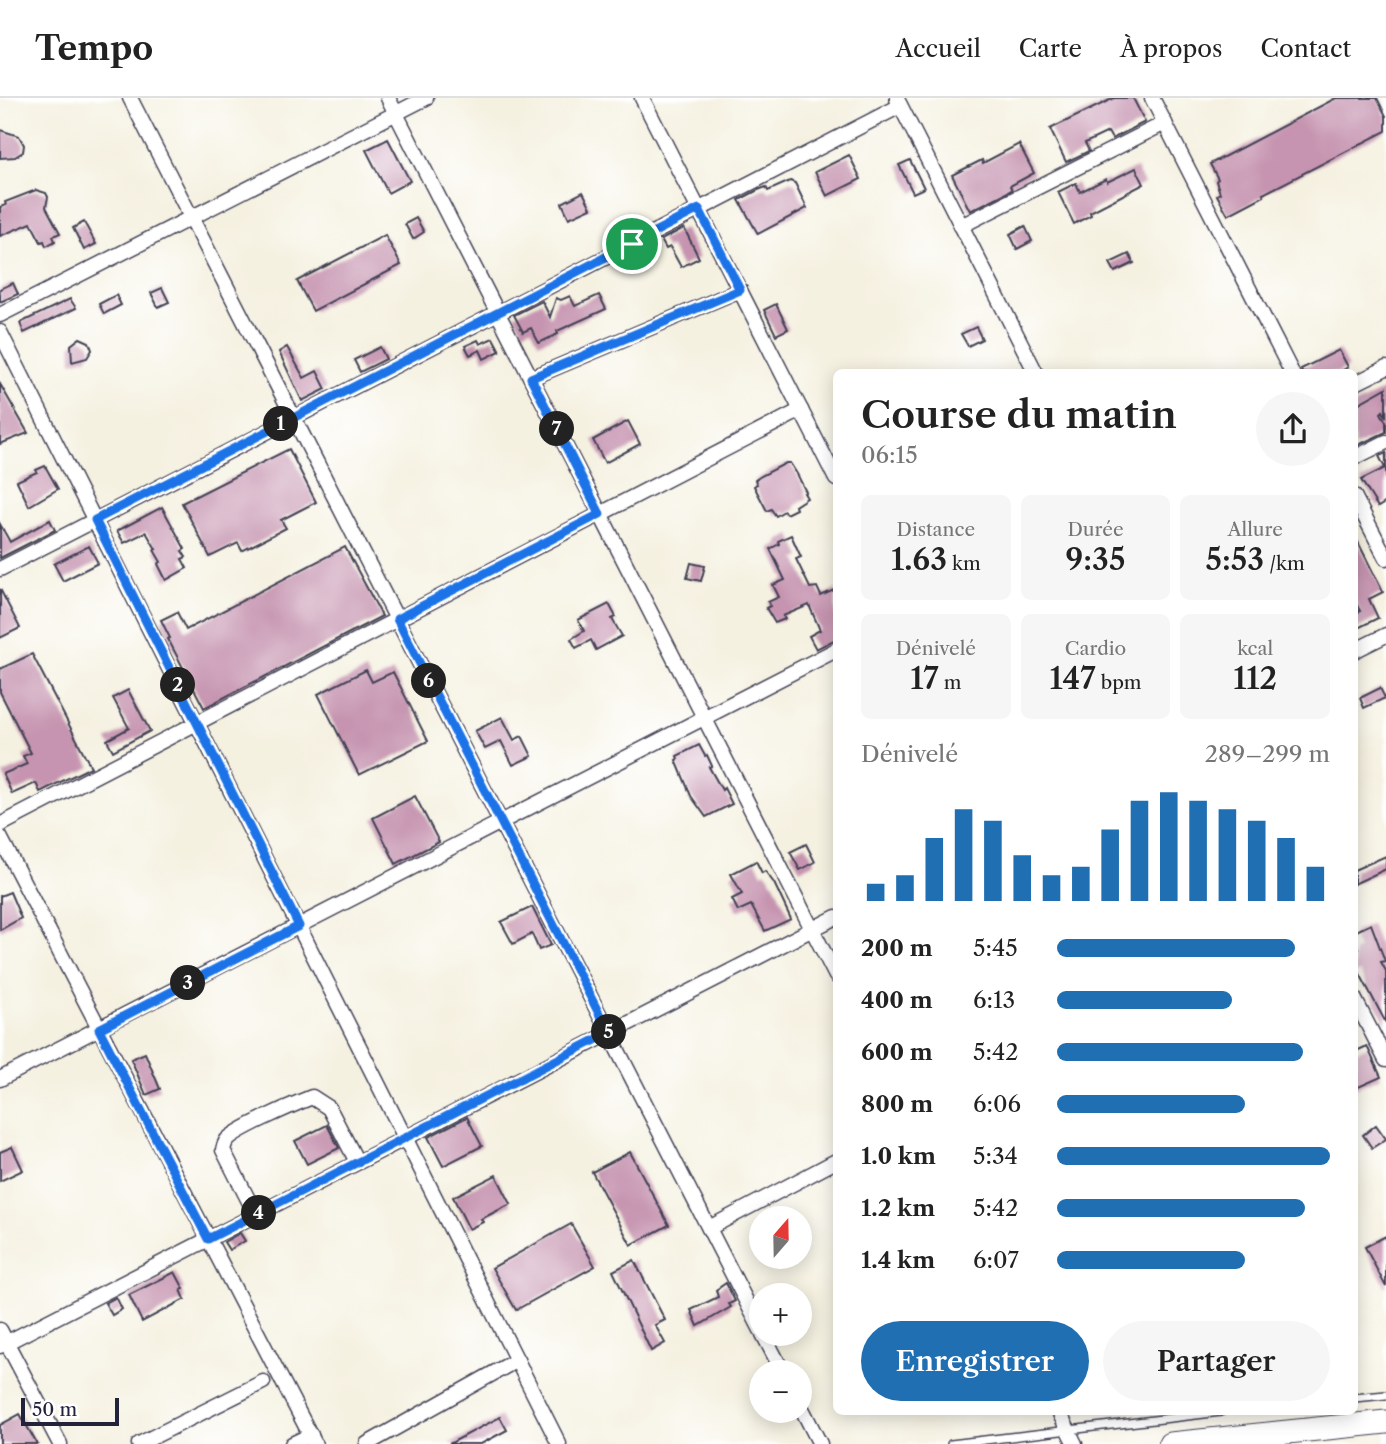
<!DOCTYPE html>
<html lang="fr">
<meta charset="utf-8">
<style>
:root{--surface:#fff;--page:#f6f6f6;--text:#222;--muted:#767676;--line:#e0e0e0;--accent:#1f6fb2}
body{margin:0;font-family:"Libre Caslon Text",serif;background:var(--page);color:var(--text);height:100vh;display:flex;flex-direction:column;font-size:26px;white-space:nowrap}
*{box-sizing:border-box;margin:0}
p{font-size:23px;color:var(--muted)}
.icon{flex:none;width:38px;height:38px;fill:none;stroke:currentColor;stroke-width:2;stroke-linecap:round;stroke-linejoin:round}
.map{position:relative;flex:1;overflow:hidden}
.panel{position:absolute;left:833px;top:271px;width:525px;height:1046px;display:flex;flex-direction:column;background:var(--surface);border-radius:10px;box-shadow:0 4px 18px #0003}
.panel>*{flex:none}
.needle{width:46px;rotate:20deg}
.buttons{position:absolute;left:749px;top:1108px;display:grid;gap:14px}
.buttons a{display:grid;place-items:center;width:63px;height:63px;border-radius:50%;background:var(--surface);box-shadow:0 4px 18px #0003;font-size:35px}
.scale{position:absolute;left:21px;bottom:18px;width:98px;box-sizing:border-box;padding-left:7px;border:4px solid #22223b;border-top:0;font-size:19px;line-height:24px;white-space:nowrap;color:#22223b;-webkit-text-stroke:5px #fff;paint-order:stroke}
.pin{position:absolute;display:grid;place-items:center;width:60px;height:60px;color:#fff;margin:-30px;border:4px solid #fff;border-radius:50%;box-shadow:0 2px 7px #0007}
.km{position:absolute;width:35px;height:35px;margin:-18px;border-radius:50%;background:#222;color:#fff;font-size:19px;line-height:35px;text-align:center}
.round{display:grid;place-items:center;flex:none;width:74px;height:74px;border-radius:37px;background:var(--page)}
.overview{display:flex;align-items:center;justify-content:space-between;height:119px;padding:0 28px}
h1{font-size:38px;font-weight:600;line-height:52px}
.figures{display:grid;grid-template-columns:repeat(3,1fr);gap:10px;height:119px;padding:7px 28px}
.figures div{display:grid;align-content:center;border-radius:10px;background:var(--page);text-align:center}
.figures b{font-size:30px;font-weight:600}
.figures small{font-size:19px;font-weight:400}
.figures p{font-size:19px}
.chart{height:196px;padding:14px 28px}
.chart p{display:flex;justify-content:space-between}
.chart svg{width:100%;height:126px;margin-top:7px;stroke:var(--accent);stroke-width:6}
.action{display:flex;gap:14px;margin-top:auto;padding:14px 28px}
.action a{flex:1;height:80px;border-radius:42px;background:var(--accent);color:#fff;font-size:28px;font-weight:600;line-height:80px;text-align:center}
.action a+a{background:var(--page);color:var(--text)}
ul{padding:0 28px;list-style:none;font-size:23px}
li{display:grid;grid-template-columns:112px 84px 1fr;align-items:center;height:52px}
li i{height:18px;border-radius:9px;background:var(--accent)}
header{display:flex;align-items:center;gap:42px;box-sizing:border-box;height:98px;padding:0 35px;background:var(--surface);border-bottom:2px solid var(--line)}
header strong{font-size:33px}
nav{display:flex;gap:38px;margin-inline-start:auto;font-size:24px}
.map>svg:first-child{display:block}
</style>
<header>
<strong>Tempo</strong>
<nav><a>Accueil</a><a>Carte</a><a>À propos</a><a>Contact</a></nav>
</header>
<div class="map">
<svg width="1386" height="1346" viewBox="0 0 1386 1346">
<rect width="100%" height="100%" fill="#fff"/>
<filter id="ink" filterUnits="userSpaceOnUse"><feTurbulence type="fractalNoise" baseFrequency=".0143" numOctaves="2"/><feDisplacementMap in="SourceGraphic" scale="14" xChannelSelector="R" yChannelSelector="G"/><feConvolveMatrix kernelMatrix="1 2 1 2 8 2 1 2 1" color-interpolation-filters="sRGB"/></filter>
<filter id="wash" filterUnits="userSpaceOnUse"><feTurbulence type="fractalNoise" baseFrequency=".00686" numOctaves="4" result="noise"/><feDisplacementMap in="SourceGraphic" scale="28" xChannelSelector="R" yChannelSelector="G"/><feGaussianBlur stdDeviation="1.57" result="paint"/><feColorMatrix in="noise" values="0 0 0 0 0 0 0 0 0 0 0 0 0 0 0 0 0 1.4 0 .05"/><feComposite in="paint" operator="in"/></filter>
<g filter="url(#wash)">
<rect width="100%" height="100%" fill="#f5f1e1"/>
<g id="blocks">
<g fill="#c694b0">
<polygon points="1114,0 1133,0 1145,24 1112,41 1108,34 1085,45 1089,53 1066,64 1050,31"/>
<polygon points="1336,0 1377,0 1386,18 1386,33 1263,96 1264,98 1228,117 1217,97 1220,95 1216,83 1218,81 1210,66"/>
<polygon points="0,32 19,38 24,47 23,54 15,59 0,60"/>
<polygon points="388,41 410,83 388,95 366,52"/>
<polygon points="1019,46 1034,75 1010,88 1012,92 970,113 952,77 982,62 983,65"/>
<polygon points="849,57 861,81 827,98 815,74"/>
<polygon points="910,62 924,90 913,95 899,67"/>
<polygon points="1136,70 1144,86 1090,114 1091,117 1074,126 1058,94 1076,85 1080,94 1106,81 1107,84"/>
<polygon points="790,83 795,85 807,110 758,136 739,102 758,92 766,89 768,93"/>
<polygon points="36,92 46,95 48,99 46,109 60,135 53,138 55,143 46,148 44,143 41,144 31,125 0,138 0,109 6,107 5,104"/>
<polygon points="583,94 591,110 569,120 562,105"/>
<polygon points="416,120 424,134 413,141 405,126"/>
<polygon points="84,124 96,146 84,152 73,130"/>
<polygon points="1025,128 1032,143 1017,151 1010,136"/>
<polygon points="684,130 699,160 681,169 670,149 666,151 661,142"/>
<polygon points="385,137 401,167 313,213 297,183"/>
<polygon points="1129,156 1134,165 1115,174 1110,165"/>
<polygon points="13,185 18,196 0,204 0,191"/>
<polygon points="162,190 169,204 158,209 151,195"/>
<polygon points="116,197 121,207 104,216 99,206"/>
<polygon points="599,197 606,211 557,233 558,236 539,245 531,230 523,234 514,217 542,203 550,219 556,200 561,202 570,198 575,208"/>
<polygon points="70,201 76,210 24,235 20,225"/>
<polygon points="776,206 788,231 776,237 764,212"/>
<polygon points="976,229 982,241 968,248 961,236"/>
<polygon points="80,240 89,244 92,252 87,260 72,264 71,247"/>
<polygon points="493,240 500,253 484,261 480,252 470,257 465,248 478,242 480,246"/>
<polygon points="287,249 304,280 317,273 326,291 302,303 279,254"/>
<polygon points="380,249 386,261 360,274 354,262"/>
<polygon points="1339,252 1348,269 1338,275 1302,275 1301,271"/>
<polygon points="0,286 28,335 0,346"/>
<polygon points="1386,290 1386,319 1383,313 1381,315 1386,324 1386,334 1354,349 1354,308"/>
<polygon points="628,323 640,346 605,365 593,342"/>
<polygon points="289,351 316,404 281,422 286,430 242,453 238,445 210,459 182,405"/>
<polygon points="1386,355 1386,404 1378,409 1361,382 1385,370 1379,358"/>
<polygon points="786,365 790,365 797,376 806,394 804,395 807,400 795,408 796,411 786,416 784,413 776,418 771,411 767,413 754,388 757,386 755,382 761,378"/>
<polygon points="45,368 58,391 29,408 17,383 37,374 36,372"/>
<polygon points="162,409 185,451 182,453 186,459 182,461 187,470 166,482 158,466 161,464 154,452 156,451 146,434 124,445 117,433"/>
<polygon points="50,422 55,432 0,460 0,426 10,444"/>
<polygon points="1354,436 1383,494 1369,501 1378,520 1354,532 1354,516 1360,513 1354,501"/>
<polygon points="791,437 801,459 796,461 810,490 817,489 821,498 836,491 836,541 816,551 809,538 820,532 809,507 783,518 785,521 775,525 766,510 770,508 768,504 779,499 773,487 785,482 770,451 779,446 778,443"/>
<polygon points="89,448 98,465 63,483 54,466"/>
<polygon points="345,449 382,518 204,610 168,541 170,540 161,522 177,514 186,532"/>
<polygon points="691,465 705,468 701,483 687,480"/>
<polygon points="0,491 20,530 0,540"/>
<polygon points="609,506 616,519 612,521 622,538 596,552 591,542 576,550 571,541 584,533 578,522"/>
<polygon points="32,556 91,669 40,694 36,685 12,696 3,676 27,666 23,658 31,655 0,594 0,571"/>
<polygon points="366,572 372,584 393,574 428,643 359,677 318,596"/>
<polygon points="1380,590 1385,600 1364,610 1360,600"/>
<polygon points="128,592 150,633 113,653 107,642 129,630 113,600"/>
<polygon points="502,619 514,642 522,638 532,658 513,667 501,643 485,651 475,633"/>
<polygon points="699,647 705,658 707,657 712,668 709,669 722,692 724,690 732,706 706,719 691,698 676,662 678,661 677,658"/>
<polygon points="415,698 439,744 396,766 373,720"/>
<polygon points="806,746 815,764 800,772 790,754"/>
<polygon points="1386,758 1386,771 1354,786 1354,772"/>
<polygon points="756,763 762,775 765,773 774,785 791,821 765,833 751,807 738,813 732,801 742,796 731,776"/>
<polygon points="10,794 21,820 0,832 0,798"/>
<polygon points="532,809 551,847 539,852 532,836 513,846 501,824"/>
<polygon points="1371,826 1385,863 1381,864 1386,873 1386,925 1359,874 1354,876 1354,853 1358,851 1354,843 1354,834"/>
<polygon points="1367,948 1381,979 1354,991 1354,954"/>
<polygon points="145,955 160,991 146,997 131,961"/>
<polygon points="467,1019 482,1048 443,1068 428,1039"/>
<polygon points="327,1027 339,1050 307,1066 295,1043"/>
<polygon points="1376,1027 1386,1041 1372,1050 1363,1037"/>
<polygon points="12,1049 23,1072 0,1083 0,1054"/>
<polygon points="630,1054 669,1127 631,1147 592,1074"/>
<polygon points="496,1077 511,1106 481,1121 483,1124 469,1131 453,1099"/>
<polygon points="571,1126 595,1168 516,1212 492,1170"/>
<polygon points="240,1135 245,1143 229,1152 224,1144"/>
<polygon points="1386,1138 1386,1189 1365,1149"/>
<polygon points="634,1162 665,1222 655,1227 665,1245 651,1253 613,1173"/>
<polygon points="175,1174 184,1191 181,1192 185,1201 142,1224 129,1197"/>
<polygon points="726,1185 735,1203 729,1206 731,1209 698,1228 691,1212 718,1199 716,1192"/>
<polygon points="116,1199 122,1211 112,1217 105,1205"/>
<polygon points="20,1316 37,1346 0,1346 0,1327"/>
<polygon points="500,1319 507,1332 481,1346 449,1346"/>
</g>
</g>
</g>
<g filter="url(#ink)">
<use href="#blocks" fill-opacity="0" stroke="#424154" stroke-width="2"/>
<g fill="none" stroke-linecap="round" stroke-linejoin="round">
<defs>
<g id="service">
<polyline points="1354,1300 1386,1297"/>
<polyline points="951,1346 1221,1314"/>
</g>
<g id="minor">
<polyline points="130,0 761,1232"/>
<polyline points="388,0 836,878"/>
<polyline points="642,0 836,381"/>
<polyline points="1152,0 1292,275"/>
<polyline points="897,1 1036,275"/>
<polyline points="961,128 1165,25"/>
<polyline points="0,217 426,0"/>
<polyline points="0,234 559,1346"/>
<polyline points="531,280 740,192"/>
<polyline points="1354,286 1386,270"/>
<polyline points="1354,360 1386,344"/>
<polyline points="1354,398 1386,460"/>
<polyline points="0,471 900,8"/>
<polyline points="1354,553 1386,537"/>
<polyline points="0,727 801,312"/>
<polyline points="0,739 315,1346"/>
<polyline points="1354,900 1386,962"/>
<polyline points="0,981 836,552"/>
<path d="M256 1117 223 1052C223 1051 226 1042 227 1042 236 1031 297 1005 312 999L329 1010 357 1064"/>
<polyline points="709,1130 836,1063"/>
<polyline points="0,1232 60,1346"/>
<polyline points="763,1236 783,1274"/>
<polyline points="0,1248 836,819"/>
<polyline points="800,1307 820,1346"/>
<polyline points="1059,1314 1075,1346"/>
<polyline points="139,1346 263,1284"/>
<polyline points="292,1346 311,1337"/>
<polyline points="367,1346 517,1262"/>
</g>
<polyline id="trunk" points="1170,1346 1386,1324"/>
</defs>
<use href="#service" stroke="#424154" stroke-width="10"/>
<use href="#minor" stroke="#424154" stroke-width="17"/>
<use href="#trunk" stroke="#424154" stroke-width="25"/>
<use href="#service" stroke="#fff" stroke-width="7"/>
<use href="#minor" stroke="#fff" stroke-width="14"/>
<use href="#trunk" stroke="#fff" stroke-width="23"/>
</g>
</g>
<g fill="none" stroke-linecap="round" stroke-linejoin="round" filter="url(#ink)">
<defs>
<polygon id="route" points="699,111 740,192 531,280 600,416 397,521 609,935 208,1141 99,931 299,828 95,422"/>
</defs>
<use href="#route" stroke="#fff" stroke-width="14"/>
<use href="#route" stroke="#1a73e8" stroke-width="9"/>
</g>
</svg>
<div class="buttons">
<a><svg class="needle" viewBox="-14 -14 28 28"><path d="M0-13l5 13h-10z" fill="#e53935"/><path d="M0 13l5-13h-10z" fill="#767676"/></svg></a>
<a>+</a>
<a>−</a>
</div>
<div class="scale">50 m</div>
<div class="pin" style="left:632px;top:146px;background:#1e9e55"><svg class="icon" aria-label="arrive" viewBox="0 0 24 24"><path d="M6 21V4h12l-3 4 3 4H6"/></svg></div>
<b class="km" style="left:281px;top:326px">1</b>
<b class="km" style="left:178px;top:587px">2</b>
<b class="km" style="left:188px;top:885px">3</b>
<b class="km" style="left:259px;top:1115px">4</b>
<b class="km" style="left:609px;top:934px">5</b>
<b class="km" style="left:429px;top:583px">6</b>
<b class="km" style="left:557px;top:331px">7</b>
<section class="panel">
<div class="overview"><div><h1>Course du matin</h1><p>06:15</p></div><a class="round"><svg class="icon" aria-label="share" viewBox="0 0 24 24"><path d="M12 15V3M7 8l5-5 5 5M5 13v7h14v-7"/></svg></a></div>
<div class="figures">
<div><p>Distance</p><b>1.63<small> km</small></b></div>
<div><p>Durée</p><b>9:35</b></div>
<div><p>Allure</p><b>5:53<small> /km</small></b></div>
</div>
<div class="figures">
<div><p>Dénivelé</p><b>17<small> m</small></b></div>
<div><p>Cardio</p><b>147<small> bpm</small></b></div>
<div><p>kcal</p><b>112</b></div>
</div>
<div class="chart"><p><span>Dénivelé</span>289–299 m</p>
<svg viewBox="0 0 160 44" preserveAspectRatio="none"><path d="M5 44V38M15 44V35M25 44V22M35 44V12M45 44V16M55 44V28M65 44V35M75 44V32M85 44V19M95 44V9M105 44V6M115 44V9M125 44V12M135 44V16M145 44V22M155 44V32"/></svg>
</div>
<ul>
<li><b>200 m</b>5:45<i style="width:87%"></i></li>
<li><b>400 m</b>6:13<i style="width:64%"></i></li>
<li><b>600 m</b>5:42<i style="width:90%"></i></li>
<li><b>800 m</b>6:06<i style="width:69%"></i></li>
<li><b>1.0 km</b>5:34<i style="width:100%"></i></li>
<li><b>1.2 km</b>5:42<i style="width:91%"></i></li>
<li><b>1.4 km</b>6:07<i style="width:69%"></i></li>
</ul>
<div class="action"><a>Enregistrer</a><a>Partager</a></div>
</section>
</div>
